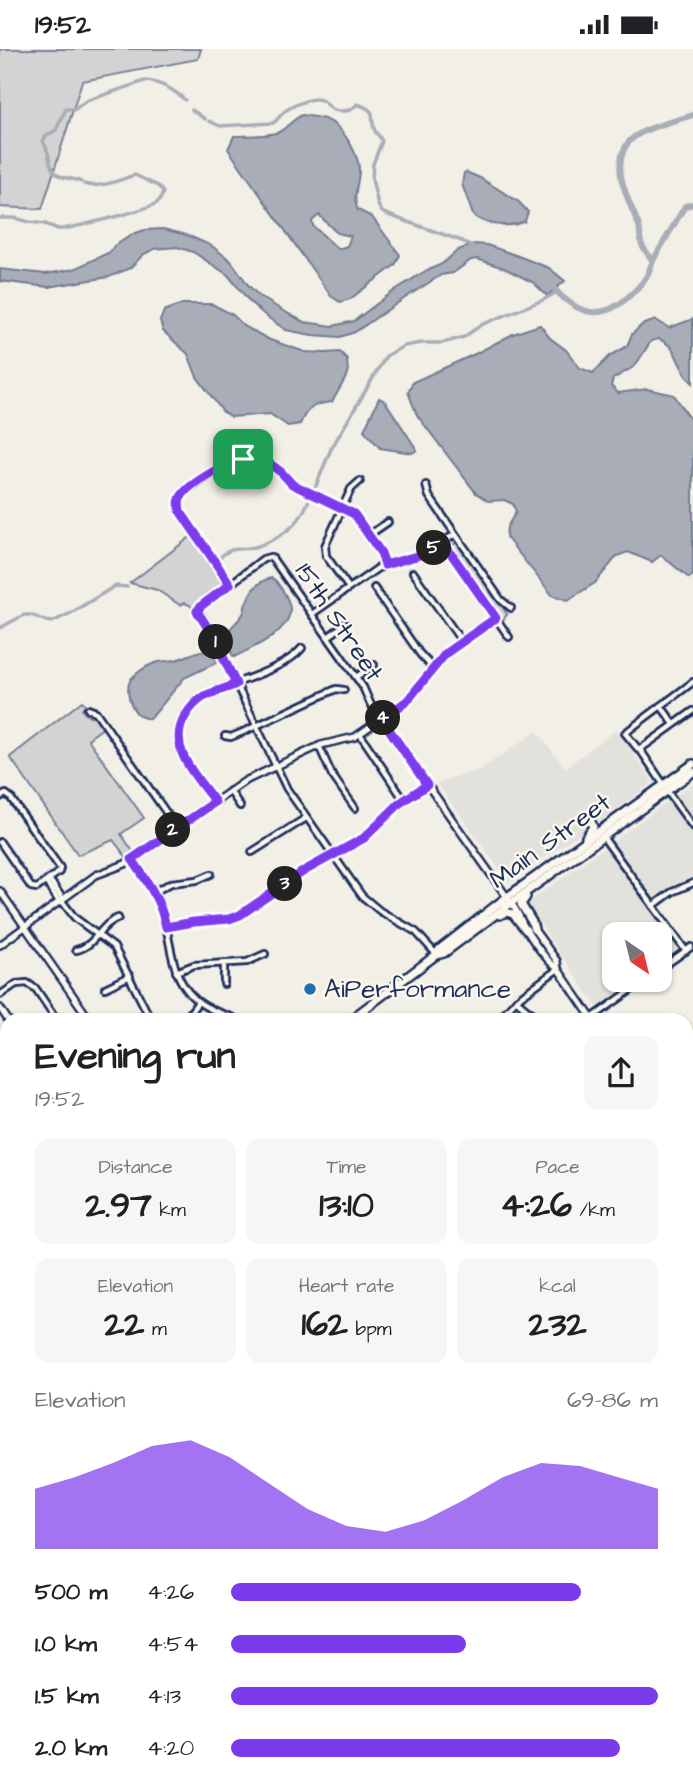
<!DOCTYPE html>
<meta charset="utf-8">
<style>
:root{--surface:#fff;--page:#f6f6f6;--text:#202124;--muted:#757577;--accent:#7c3aed}
body{margin:0;font-family:"Architects Daughter",sans-serif;background:var(--page);color:var(--text);height:100vh;display:flex;flex-direction:column;font-size:26px;white-space:nowrap}
*{box-sizing:border-box;margin:0}
p{font-size:23px;color:var(--muted)}
.icon{flex:none;width:38px;height:38px;fill:none;stroke:currentColor;stroke-width:2;stroke-linecap:round;stroke-linejoin:round}
.map{position:relative;flex:1;overflow:hidden}
.details{position:absolute;left:0px;top:964px;width:693px;height:779px;display:flex;flex-direction:column;background:var(--surface);border-radius:21px 21px 0 0;box-shadow:0 2px 5px #0004}
.details>*{flex:none}
.needle{width:46px;rotate:145deg}
.fabs{position:absolute;left:602px;top:873px;display:grid;gap:14px}
.fabs a{display:grid;place-items:center;width:70px;height:70px;border-radius:14px;background:var(--surface);box-shadow:0 2px 5px #0004;font-size:35px}
.pin{position:absolute;display:grid;place-items:center;width:60px;height:60px;color:#fff;margin:-30px;border-radius:14px;box-shadow:0 4px 10px #0006}
.km{position:absolute;width:35px;height:35px;margin:-18px;border-radius:50%;background:#222;color:#fff;font-size:19px;line-height:35px;text-align:center}
.round{display:grid;place-items:center;flex:none;width:74px;height:74px;border-radius:14px;background:var(--page)}
.summary{display:flex;align-items:center;justify-content:space-between;height:119px;padding:0 35px}
h1{font-size:38px;font-weight:800;line-height:52px}
.metrics{display:grid;grid-template-columns:repeat(3,1fr);gap:10px;height:119px;padding:7px 35px}
.metrics div{display:grid;align-content:center;border-radius:14px;background:var(--page);text-align:center}
.metrics b{font-size:35px;font-weight:800}
.metrics small{font-size:19px;font-weight:400}
.metrics p{font-size:19px}
.chart{height:196px;padding:14px 35px}
.chart p{display:flex;justify-content:space-between}
.chart svg{width:100%;height:126px;margin-top:7px;fill:var(--accent);opacity:.7}
ul{padding:0 35px;list-style:none;font-size:23px}
li{display:grid;grid-template-columns:112px 84px 1fr;align-items:center;height:52px}
li i{height:18px;border-radius:9px;background:var(--accent)}
.status{display:flex;justify-content:space-between;align-items:center;height:49px;padding:0 35px;background:var(--surface);direction:ltr}
.status svg{height:19px;fill:currentColor}
.map>svg:first-child{display:block}
</style>
<div class="status"><b>19:52</b><svg viewBox="0 0 49 12"><path d="M0 12V9h3v3zM5 12V6h3v6zM10 12V3h3v9zM15 12V0h3v12zM26 1h20v11H26zM47 4h2v5h-2z"/></svg></div>
<div class="map">
<svg width="693" height="1742" viewBox="0 0 693 1742">
<rect width="100%" height="100%" fill="#f2efe6"/>
<filter id="ink" filterUnits="userSpaceOnUse"><feTurbulence type="fractalNoise" baseFrequency=".0143" numOctaves="2"/><feDisplacementMap in="SourceGraphic" scale="14" xChannelSelector="R" yChannelSelector="G"/><feConvolveMatrix kernelMatrix="1 2 1 2 8 2 1 2 1" color-interpolation-filters="sRGB"/></filter>
<g filter="url(#ink)">
<g fill="#e2e1dc">
<polygon points="617,680 653,733 602,771 564,795 509,834 468,776 436,734 480,721 537,682 565,719"/>
<polygon points="693,734 693,830 669,842 648,856 679,901 660,914 660,886 614,886 614,931 636,931 597,958 526,855"/>
</g>
<g fill="#d2d3d2" stroke="#768198" stroke-width="2">
<polygon points="0,0 201,0 198,10 82,32 42,160 0,158"/>
<polygon points="193,486 226,535 192,559 190,556 184,554 180,556 157,541 130,534"/>
<polygon points="457,493 507,565 503,572 451,497"/>
<path d="M82 652 85 655 82 661C86 667 89 668 95 667L104 678 88 690 144 769 121 785 134 804 127 809 113 791 78 806 10 708Z"/>
</g>
<g fill="#a9adb7" stroke="#707b93" stroke-width="2" fill-rule="evenodd">
<path d="M302 66C313 68 325 68 334 75 346 84 360 108 359 123 358 136 352 150 358 161L372 168 400 206 395 216 350 250 340 253 331 247 228 100 234 87C248 86 267 88 279 83 287 79 293 70 302 66ZM319 166 337 184 351 187 347 197 338 200 313 177 312 172Z"/>
<path d="M466 123 480 129 519 153 528 163 525 172C511 179 485 177 473 166L462 135 464 124Z"/>
<polygon points="163,180 187,186 212,197 231,212 249,237 259,247 285,263 304,273 333,277 354,272 395,241 424,223 442,215 458,201 474,195 487,196 518,207 549,219 565,232 547,247 534,234 504,219 477,210 471,211 453,224 441,226 408,247 355,283 340,288 312,286 286,281 267,268 250,253 228,226 193,203 177,198 154,200 144,205 130,219 109,228 48,238 0,232 0,220 46,225 74,220 110,203 114,197 135,184 145,181"/>
<path d="M182 255H212L233 266 244 277 270 291 305 303 325 304 340 303 347 310 348 325 332 353C314 355 307 358 300 375L288 377 270 365 231 368 223 363 197 328 188 305 163 282 160 272 164 262Z"/>
<path d="M693 270V334C680 323 679 307 670 297 669 296 660 290 659 290L651 292 635 317 613 330 611 337 618 344 647 340 674 346 693 374V526L689 529 661 506 652 513 628 503 617 507 595 534 568 551 552 546 506 488 507 478 516 463 513 455 504 451 488 452 476 444 417 366 408 343 413 333 477 304 513 285 540 276 550 289 566 301 580 319 593 324 610 307 627 297 632 285 642 276 656 271 669 279Z"/>
<polygon points="379,349 385,352 417,401 412,404 380,399 364,381"/>
<path d="M271 529 275 531C281 539 289 549 290 560 291 583 252 599 234 608 230 603 229 599 228 592 227 575 238 576 244 563 245 559 245 555 247 552 251 540 260 532 271 529Z"/>
<path d="M201 602C208 603 215 607 218 613L184 629 152 668C136 676 122 644 131 630 137 623 149 615 159 613 164 612 170 612 175 611 184 609 192 604 201 602Z"/>
<polygon points="0,1622 7,1625 7,1736 115,1736 116,1740 119,1742 0,1742"/>
<polygon points="141,1736 234,1736 229,1742 145,1742"/>
</g>
<g fill="none" stroke-linecap="round" stroke-linejoin="round">
<g stroke="#a9adb7" stroke-width="3.5">
<polyline points="192,61 205,70"/>
<path d="M209 72 220 77 273 74C278 71 280 66 285 62 290 58 308 50 315 50 330 50 324 63 343 62 351 62 353 60 357 55 381 63 368 67 375 82 377 85 380 88 382 92L373 115 372 130 378 156 382 163 386 165 408 173"/>
<path d="M81 133C74 129 69 130 63 128 51 125 50 113 48 104 47 100 45 96 43 92L46 87 56 81 66 60H75L86 52 145 32C160 33 174 41 185 51"/>
<path d="M0 169H15L29 173 45 175 58 180H63C79 177 149 161 158 153 161 150 162 147 163 143L158 137 135 126C119 131 100 140 84 135"/>
<polyline points="411,174 462,192 473,198"/>
<polyline points="315,439 331,400 386,307 404,297 422,294 442,294 464,288 481,276 543,251 557,243"/>
<path d="M219 510C229 496 241 502 255 498 269 494 289 483 298 471 303 465 306 458 309 451"/>
<polyline points="0,579 24,566 31,566 46,572 52,573 71,564 115,537 127,538"/>
<polyline points="686,1005 693,998"/>
<polyline points="304,1742 306,1736"/>
</g>
<g stroke="#a9adb7" stroke-width="6">
<path d="M653 212C649 206 642 199 641 193 639 188 641 183 639 177 630 153 609 119 628 94 639 79 675 72 693 66"/>
<path d="M551 236C574 263 599 275 628 248 635 242 642 235 646 228 650 222 651 214 655 208 665 191 675 174 685 157L693 155"/>
</g>
<defs>
<g id="minor">
<polyline points="426,436 429,447 501,551 511,559"/>
<polyline points="369,486 388,473"/>
<polyline points="443,493 509,588"/>
<polyline points="413,523 462,593"/>
<polyline points="230,535 180,462 179,452 183,444 224,416 243,410 260,411 277,420 292,435 354,465 381,504 385,516"/>
<polyline points="349,539 326,507 325,497 351,440 360,432"/>
<polyline points="374,539 420,605 433,619"/>
<polyline points="312,565 378,519 427,504 455,485"/>
<polyline points="328,588 345,575"/>
<polyline points="356,628 374,616"/>
<polyline points="661,657 674,675"/>
<polyline points="88,660 96,663 177,779"/>
<polyline points="360,685 404,751"/>
<polyline points="225,687 231,688 243,683 336,640 344,641"/>
<polyline points="319,697 332,726 355,759"/>
<polyline points="639,699 664,736"/>
<polyline points="639,701 625,684 693,633"/>
<polyline points="639,701 693,662"/>
<polyline points="230,742 240,757"/>
<polyline points="667,742 693,778"/>
<polyline points="0,748 6,745 10,748 60,819 59,823 37,839 31,838 0,793"/>
<path d="M215 753C205 739 186 718 181 703 173 682 186 658 205 647 232 633 283 622 302 599"/>
<polyline points="603,788 686,902"/>
<polyline points="252,803 306,769"/>
<path d="M133 810C143 826 154 840 161 858 172 889 168 925 194 949 205 960 224 965 238 971"/>
<polyline points="49,830 63,850"/>
<polyline points="46,833 60,854"/>
<polyline points="154,843 171,834 197,831 211,825"/>
<polyline points="62,852 75,869 114,898 151,971"/>
<polyline points="653,857 672,843 693,834"/>
<polyline points="166,878 194,873 229,870 240,866 304,822 364,789 400,754 427,735"/>
<path d="M76 901C95 898 101 874 118 869"/>
<polyline points="436,905 416,883 380,862 362,847 287,740 213,587 198,560 263,510 270,508 272,509 363,638 370,654 381,670 407,652 446,604 496,569"/>
<polyline points="224,915 224,935"/>
<polyline points="660,920 691,898"/>
<polyline points="176,923 194,916 247,913 265,905"/>
<polyline points="105,939 130,927"/>
<polyline points="0,946 16,935 27,934 36,940 57,971"/>
<path d="M516 951C527 961 537 970 552 970"/>
<polyline points="361,963 368,971"/>
<polyline points="592,969 645,931"/>
<polyline points="185,971 198,953"/>
<polyline points="498,971 516,951 558,920"/>
<polyline points="0,1026 7,1025"/>
<polyline points="686,1134 693,1129"/>
<polyline points="686,1146 693,1141"/>
<polyline points="686,1155 693,1164"/>
<polyline points="0,1189 7,1199"/>
<polyline points="686,1201 693,1195"/>
<polyline points="686,1261 693,1255"/>
<polyline points="686,1312 693,1307"/>
<polyline points="686,1352 693,1347"/>
<polyline points="686,1361 693,1371"/>
<polyline points="686,1437 693,1437"/>
</g>
<g id="tertiary">
<polyline points="0,842 90,971"/>
<polyline points="533,879 557,912 558,920"/>
<path d="M0 896 96 826 125 815 134 809 245 732 321 696 355 688 381 670 514 858C519 865 521 872 525 879 533 892 547 912 558 920L593 971"/>
<polyline points="0,959 8,971"/>
<polyline points="686,1101 693,1111"/>
<polyline points="0,1138 7,1132"/>
<polyline points="686,1471 693,1472"/>
</g>
<g id="secondary">
<polyline points="0,1549 7,1558"/>
<polyline points="133,1736 137,1742"/>
</g>
<g id="primary">
<polyline points="586,788 593,778 590,770"/>
<polyline points="526,848 521,855 532,873 534,880"/>
<polyline points="500,866 506,863 513,865 526,881"/>
<polyline points="436,906 444,904 511,854 693,723"/>
<polyline points="350,971 436,906 440,900 503,851 693,715"/>
<polyline points="0,1234 7,1228"/>
</g>
</defs>
<use href="#minor" stroke="#1b2f5e" stroke-width="10"/>
<use href="#tertiary" stroke="#1b2f5e" stroke-width="10"/>
<use href="#secondary" stroke="#1b2f5e" stroke-width="11"/>
<use href="#primary" stroke="#1b2f5e" stroke-width="12"/>
<use href="#minor" stroke="#fbf7ec" stroke-width="4.5"/>
<use href="#tertiary" stroke="#fbf7ec" stroke-width="5"/>
<use href="#secondary" stroke="#fbf7ec" stroke-width="6"/>
<use href="#primary" stroke="#fbf7ec" stroke-width="7"/>
<g stroke="#1b2f5e" stroke-width="2">
<polyline points="0,1450 7,1450"/>
<polyline points="686,1488 693,1489"/>
</g>
</g>
</g>
<g fill="none" stroke-linecap="round" stroke-linejoin="round" filter="url(#ink)">
<defs>
<path id="route" d="M243 410H253L270 415 281 423 292 435 354 465 381 504 385 516 427 504 443 493 496 569 446 604 407 652 382 670 427 736 400 754 364 789 304 822 240 866 229 870 194 873 166 878C161 852 147 832 132 810L215 753C197 728 165 698 186 666 190 659 197 652 205 647 215 642 226 640 236 635L213 587 197 562 201 557 230 535 180 462C179 455 178 451 183 445 191 434 229 412 243 410Z"/>
</defs>
<use href="#route" stroke="#fff" stroke-width="14"/>
<use href="#route" stroke="#7c3aed" stroke-width="9"/>
</g>
<circle fill="#1f6fb2" stroke="#fbf7ec" stroke-width="2.5" cx="310" cy="940" r="7"/>
<g text-anchor="middle" dominant-baseline="central" stroke-width="5" stroke-linejoin="round" paint-order="stroke">
<g font-size="26" fill="#1b2f5e" stroke="#fbf7ec">
<text transform="translate(339 573) rotate(56)">15th Street</text>
<text transform="translate(550 792) rotate(-36)">Main Street</text>
</g>
<g font-size="26" fill="#1b2f5e" stroke="#fbf7ec" text-anchor="start">
<text x="324" y="940">AiPerformance</text>
</g>
</g>
</svg>
<div class="fabs">
<a><svg class="needle" viewBox="-14 -14 28 28"><path d="M0-13l5 13h-10z" fill="#e53935"/><path d="M0 13l5-13h-10z" fill="#757577"/></svg></a>
</div>
<div class="pin" style="left:243px;top:410px;background:#1e9e55"><svg class="icon" aria-label="arrive" viewBox="0 0 24 24"><path d="M6 21V4h12l-3 4 3 4H6"/></svg></div>
<b class="km" style="left:216px;top:593px">1</b>
<b class="km" style="left:173px;top:781px">2</b>
<b class="km" style="left:285px;top:835px">3</b>
<b class="km" style="left:383px;top:669px">4</b>
<b class="km" style="left:434px;top:499px">5</b>
<section class="details">
<div class="summary"><div><h1>Evening run</h1><p>19:52</p></div><a class="round"><svg class="icon" aria-label="share" viewBox="0 0 24 24"><path d="M12 15V3M7 8l5-5 5 5M5 13v7h14v-7"/></svg></a></div>
<div class="metrics">
<div><p>Distance</p><b>2.97<small> km</small></b></div>
<div><p>Time</p><b>13:10</b></div>
<div><p>Pace</p><b>4:26<small> /km</small></b></div>
</div>
<div class="metrics">
<div><p>Elevation</p><b>22<small> m</small></b></div>
<div><p>Heart rate</p><b>162<small> bpm</small></b></div>
<div><p>kcal</p><b>232</b></div>
</div>
<div class="chart"><p><span>Elevation</span>69–86 m</p>
<svg viewBox="0 0 160 44" preserveAspectRatio="none"><path d="M0 44V23L10 19L20 14L30 8L40 6L50 12L60 21L70 30L80 36L90 38L100 34L110 27L120 19L130 14L140 15L150 19L160 23V44z"/></svg>
</div>
<ul>
<li><b>500 m</b>4:26<i style="width:82%"></i></li>
<li><b>1.0 km</b>4:54<i style="width:55%"></i></li>
<li><b>1.5 km</b>4:13<i style="width:100%"></i></li>
<li><b>2.0 km</b>4:20<i style="width:91%"></i></li>
</ul>
</section>
</div>
